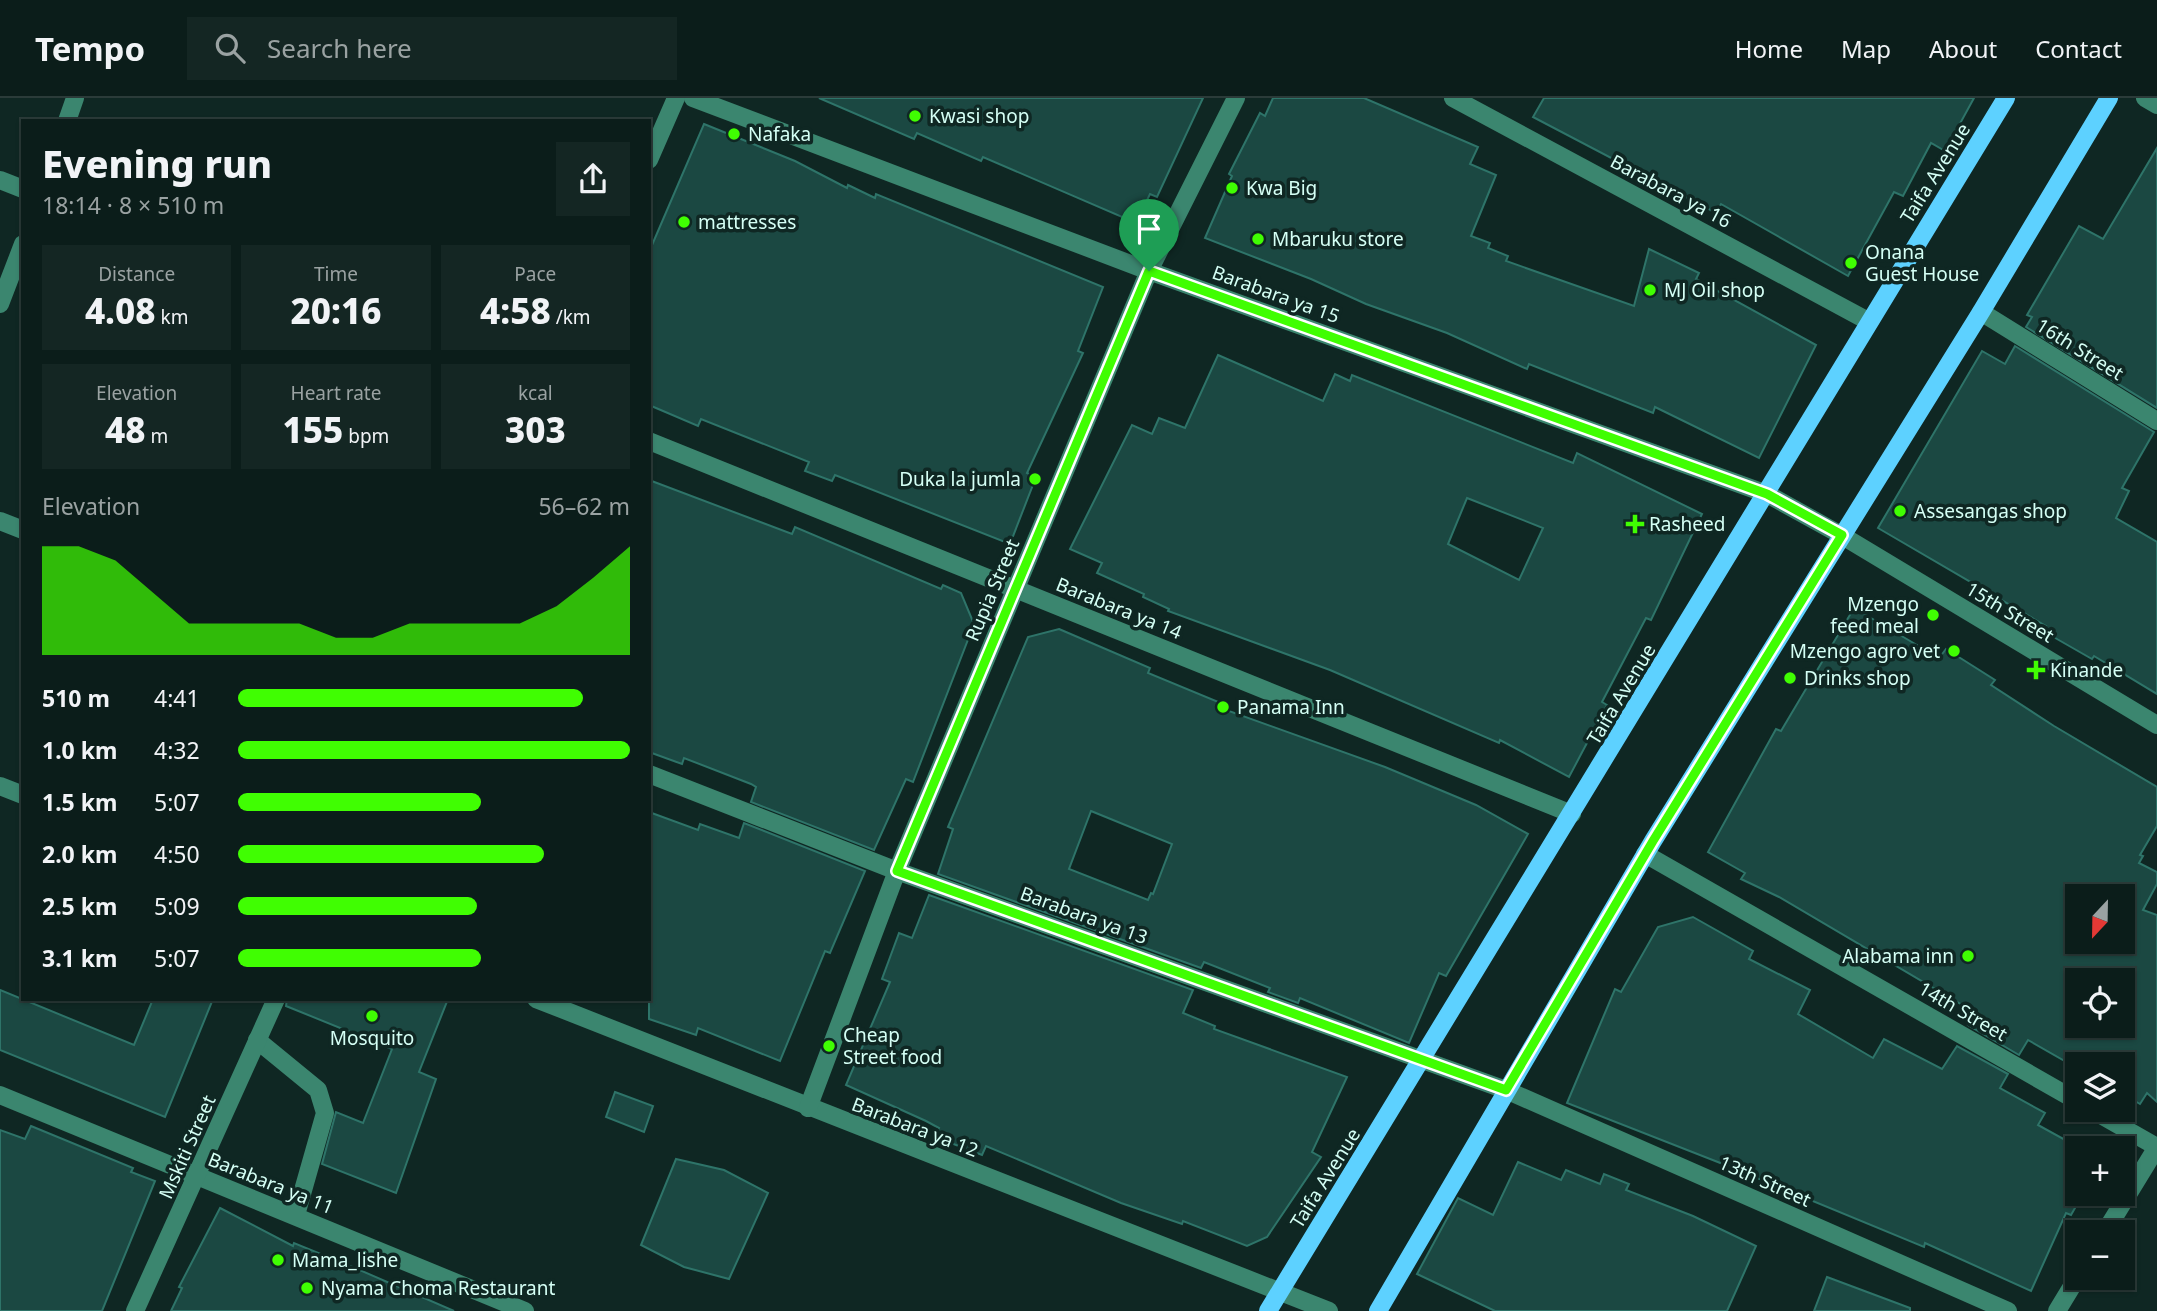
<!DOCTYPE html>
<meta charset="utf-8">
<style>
:root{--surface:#0b1d1a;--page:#142623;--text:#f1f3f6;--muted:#9aa2a2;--line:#2b3b39;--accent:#40fe02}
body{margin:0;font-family:"Noto Sans",sans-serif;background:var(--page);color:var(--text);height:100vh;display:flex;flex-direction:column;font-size:26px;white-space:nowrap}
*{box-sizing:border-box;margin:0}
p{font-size:23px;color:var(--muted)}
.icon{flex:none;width:38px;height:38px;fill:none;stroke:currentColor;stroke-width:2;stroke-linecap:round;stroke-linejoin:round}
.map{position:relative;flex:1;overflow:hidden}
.sheet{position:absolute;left:21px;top:21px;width:630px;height:882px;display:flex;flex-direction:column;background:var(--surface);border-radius:0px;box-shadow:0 2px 5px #0004,0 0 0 2px var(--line)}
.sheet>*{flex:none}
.needle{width:46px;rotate:202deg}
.controls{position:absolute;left:2065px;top:786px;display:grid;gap:14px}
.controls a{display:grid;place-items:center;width:70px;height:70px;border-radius:0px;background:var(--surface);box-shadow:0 2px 5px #0004,0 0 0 2px var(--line);font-size:35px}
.pin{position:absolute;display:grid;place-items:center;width:60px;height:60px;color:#fff;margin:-72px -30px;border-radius:50% 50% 50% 0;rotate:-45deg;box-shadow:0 0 7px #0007}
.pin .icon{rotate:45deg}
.round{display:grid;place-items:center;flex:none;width:74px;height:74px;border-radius:0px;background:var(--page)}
.head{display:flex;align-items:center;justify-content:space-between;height:119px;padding:0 21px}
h1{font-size:38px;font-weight:800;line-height:52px}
.figures{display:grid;grid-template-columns:repeat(3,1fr);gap:10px;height:119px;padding:7px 21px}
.figures div{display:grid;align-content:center;border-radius:0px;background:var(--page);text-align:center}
.figures b{font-size:35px;font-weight:800}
.figures small{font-size:19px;font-weight:400}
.figures p{font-size:19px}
.chart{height:196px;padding:14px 21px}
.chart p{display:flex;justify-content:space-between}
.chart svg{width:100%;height:126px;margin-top:7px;fill:var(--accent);opacity:.7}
ul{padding:0 21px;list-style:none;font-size:23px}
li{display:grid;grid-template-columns:112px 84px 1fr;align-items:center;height:52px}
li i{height:18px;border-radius:9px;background:var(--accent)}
header{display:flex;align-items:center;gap:42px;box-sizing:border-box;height:98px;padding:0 35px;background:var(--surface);border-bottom:2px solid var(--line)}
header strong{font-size:33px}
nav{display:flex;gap:38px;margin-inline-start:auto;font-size:24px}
.search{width:490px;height:63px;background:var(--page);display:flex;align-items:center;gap:18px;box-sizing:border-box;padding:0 24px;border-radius:0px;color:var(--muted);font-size:26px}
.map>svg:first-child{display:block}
</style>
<header>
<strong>Tempo</strong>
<div class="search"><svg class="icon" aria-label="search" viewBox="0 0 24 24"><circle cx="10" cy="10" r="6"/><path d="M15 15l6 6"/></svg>Search here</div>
<nav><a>Home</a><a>Map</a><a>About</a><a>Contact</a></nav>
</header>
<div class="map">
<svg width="2157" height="1213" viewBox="0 0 2157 1213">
<rect width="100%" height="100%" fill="#0f2723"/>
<g fill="#1b4842" stroke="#2e7469" stroke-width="2" fill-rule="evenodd">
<polygon points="819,0 1203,0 1157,99 1150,96 1136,125 983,59 981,63 917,35 914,41"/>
<polygon points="1273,0 1364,0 1478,49 1470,66 1496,77 1471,138 1490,145 1488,150 1508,158 1506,163 1634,208 1649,151 1699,175 1696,181 1816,247 1759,360 1655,309 1653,315 1529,266 1527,271 1447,235 1366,206 1311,181 1205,140 1232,78 1229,76 1260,15 1265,18"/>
<polygon points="1544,0 1974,0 1945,53 1931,45 1903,98 1894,94 1848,178 1721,106 1716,115 1533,19"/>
<polygon points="704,26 795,63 847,90 848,87 875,100 876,96 1103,189 1078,253 1083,255 1027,375 1036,379 1010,446 835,377 832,383 805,373 809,364 701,321 698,328 649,307 649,154"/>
<polygon points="2157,50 2157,310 2026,229 2032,219 2027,217 2079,128 2103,141"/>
<polygon points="2015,248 2154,334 2122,390 2129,393 2116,420 2157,444 2157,596 2094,558 2092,561 2043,533 2046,528 1878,430 1982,253 2005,266"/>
<path d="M1218 257 1323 303 1335 276 1350 283 1352 277 1573 365 1577 355 1702 416 1651 522 1646 520 1602 604 1607 607 1569 679 1500 642 1499 645 1330 572 1168 513 1169 511 1143 499 1144 496 1097 475 1102 465 1070 451 1132 327 1152 336 1159 320 1185 330ZM1467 400 1543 430 1519 482 1448 446Z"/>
<polygon points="649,382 792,436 795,429 941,491 943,487 961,495 974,526 913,684 906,681 874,752 751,704 756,689 751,686 684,660 682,666 649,654"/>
<path d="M1854 510 1939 560 1946 551 1995 582 1991 587 2054 628 2157 689V728L2140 757 2143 758 2139 765 2157 774V786L2143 812 2157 817V1004L2147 995 2140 1006 2123 996V966H2077V970L2028 942 2019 957 1968 927 1974 914 1779 799 1741 781 1745 775 1708 754 1776 631 1781 633ZM2077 798H2123V844H2077ZM2077 882H2123V928H2077Z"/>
<path d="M1059 531 1150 570 1148 575 1228 608 1226 612 1385 669 1476 707 1528 736 1446 878 1439 875 1409 945 1300 900 1298 905 1268 894 1270 890 1204 864 1201 870 938 776 953 731 948 729 1028 539ZM1091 713 1172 746 1153 796 1151 795 1148 802 1069 771Z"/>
<polygon points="649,714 698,732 700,726 739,740 744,725 865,773 830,855 825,853 780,963 698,930 696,937 649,921"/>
<polygon points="929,797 1193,892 1183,915 1215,928 1214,931 1347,979 1312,1054 1321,1059 1267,1139 1247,1148 1183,1123 1182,1126 1121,1105 986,1048 982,1057 935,1039 939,1030 926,1023 846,987 890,884 882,881 899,835 912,840"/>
<polygon points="1693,819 1753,853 1749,861 1810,892 1798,916 1873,960 1884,941 1942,971 1957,948 2008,976 2000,990 2045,1015 2038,1027 2080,1050 2077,1096 2083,1096 2071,1117 2066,1115 2031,1193 1925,1145 1924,1149 1728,1068 1567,1005 1615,891 1621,894 1658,829"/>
<polygon points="0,892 134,947 153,901 213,901 165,1019 0,952"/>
<polygon points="287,901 448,901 419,974 436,981 396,1095 322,1066 336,1014 363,1025 392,951 286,908"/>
<polygon points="615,994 653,1008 644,1034 606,1019"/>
<polygon points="31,1028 133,1070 131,1074 155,1083 102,1213 0,1213 0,1032 25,1041"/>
<polygon points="676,1061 724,1072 768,1095 729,1181 684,1169 641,1147"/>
<polygon points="1518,1064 1561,1082 1566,1072 1600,1086 1604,1076 1629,1086 1626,1092 1693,1118 1756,1148 1727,1213 1495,1213 1417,1176 1458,1100 1493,1117"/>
<polygon points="220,1110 293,1148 294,1145 355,1170 454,1213 171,1213 182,1190 179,1189"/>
<polygon points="1827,1179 1910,1210 1910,1213 1814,1213"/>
</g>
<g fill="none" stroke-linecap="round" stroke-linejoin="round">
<g stroke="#3b866f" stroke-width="18">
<polyline points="693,0 1149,173 1767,396 1841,437 2157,627"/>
<polyline points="1453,0 1868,223"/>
<polyline points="2145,0 2157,7"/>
<polyline points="67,23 75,0"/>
<polyline points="649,62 676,0"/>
<polyline points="0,82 23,91"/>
<polyline points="0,206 23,146"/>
<polyline points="1981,214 2157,323"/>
<polyline points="649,343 1572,716"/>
<polyline points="0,423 23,432"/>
<polyline points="649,676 897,773 1506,992 2008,1213"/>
<polyline points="0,688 23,697"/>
<polyline points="1645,756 2077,1003"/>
<polyline points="536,901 1329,1213"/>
<polyline points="257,942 318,992 325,1015 296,1117"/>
<polyline points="0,997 525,1213"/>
<polyline points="808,1010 897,773 1149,173 1236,0"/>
<polyline points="2092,1012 2157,1049"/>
<polyline points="2105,1134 2157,1049"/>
<polyline points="135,1213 276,901"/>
<polyline points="2057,1213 2077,1180"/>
</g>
<g stroke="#5dd1ff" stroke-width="18">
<polyline points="1268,1213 2006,0"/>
<polyline points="1378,1213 1653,743 1981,214 2109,0"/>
</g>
</g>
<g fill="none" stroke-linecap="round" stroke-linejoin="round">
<defs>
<polygon id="route" points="1149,173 1767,396 1842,437 1653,743 1506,992 897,773"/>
</defs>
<use href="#route" stroke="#fff" stroke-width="14"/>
<use href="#route" stroke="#40fe02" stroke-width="9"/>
</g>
<g fill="#40fe02" stroke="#0f2723" stroke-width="2.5">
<circle cx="915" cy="18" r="7"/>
<circle cx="734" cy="36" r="7"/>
<circle cx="1232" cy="90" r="7"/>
<circle cx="684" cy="124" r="7"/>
<circle cx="1258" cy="141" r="7"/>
<circle cx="1851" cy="165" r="7"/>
<circle cx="1650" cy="192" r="7"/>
<circle cx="1035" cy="381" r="7"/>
<circle cx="1900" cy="413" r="7"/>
<path d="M1631.5 415.5h7v7h7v7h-7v7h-7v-7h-7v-7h7z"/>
<circle cx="1933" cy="517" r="7"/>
<circle cx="1954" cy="553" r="7"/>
<path d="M2032.5 561.5h7v7h7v7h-7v7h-7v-7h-7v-7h7z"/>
<circle cx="1790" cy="580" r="7"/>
<circle cx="1223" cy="609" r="7"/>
<circle cx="1968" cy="858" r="7"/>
<circle cx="372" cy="918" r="7"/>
<circle cx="829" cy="948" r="7"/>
<circle cx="278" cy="1162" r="7"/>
<circle cx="307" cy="1190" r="7"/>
</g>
<g text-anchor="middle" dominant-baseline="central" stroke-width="7" stroke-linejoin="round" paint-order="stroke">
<g font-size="19" fill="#d5fff5" stroke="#0f2723" text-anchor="start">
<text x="929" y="18">Kwasi shop</text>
<text x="748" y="36">Nafaka</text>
<text x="1246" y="90">Kwa Big</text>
<text x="698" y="124">mattresses</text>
<text x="1272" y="141">Mbaruku store</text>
<text x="1865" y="154">Onana<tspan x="1865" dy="22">Guest House</tspan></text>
<text x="1664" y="192">MJ Oil shop</text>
<text x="1021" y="381" text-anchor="end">Duka la jumla</text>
<text x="1914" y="413">Assesangas shop</text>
<text x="1649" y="426">Rasheed</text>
<text x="1919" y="506" text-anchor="end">Mzengo<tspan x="1919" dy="22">feed meal</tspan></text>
<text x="1940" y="553" text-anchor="end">Mzengo agro vet</text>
<text x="2050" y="572">Kinande</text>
<text x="1804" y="580">Drinks shop</text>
<text x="1237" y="609">Panama Inn</text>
<text x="1954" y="858" text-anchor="end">Alabama inn</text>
<text x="843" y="937">Cheap<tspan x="843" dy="22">Street food</tspan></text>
<text x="372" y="940" text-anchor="middle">Mosquito</text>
<text x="292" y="1162">Mama_lishe</text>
<text x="321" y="1190">Nyama Choma Restaurant</text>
</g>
<g font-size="19" fill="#d5fff5" stroke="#0f2723">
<text transform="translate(1935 75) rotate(-58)">Taifa Avenue</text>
<text transform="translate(1671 93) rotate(28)">Barabara ya 16</text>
<text transform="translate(1276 196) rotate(20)">Barabara ya 15</text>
<text transform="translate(2080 251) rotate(32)">16th Street</text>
<text transform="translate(992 492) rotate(-67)">Rupia Street</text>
<text transform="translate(1119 510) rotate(22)">Barabara ya 14</text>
<text transform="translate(2010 514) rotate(31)">15th Street</text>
<text transform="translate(1621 596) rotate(-59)">Taifa Avenue</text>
<text transform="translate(1084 817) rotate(20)">Barabara ya 13</text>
<text transform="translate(1963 913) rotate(30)">14th Street</text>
<text transform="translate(915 1029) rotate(21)">Barabara ya 12</text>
<text transform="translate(187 1049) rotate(-66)">Mskiti Street</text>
<text transform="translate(1325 1080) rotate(-58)">Taifa Avenue</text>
<text transform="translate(1765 1083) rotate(24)">13th Street</text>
<text transform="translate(271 1085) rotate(22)">Barabara ya 11</text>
</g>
</g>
</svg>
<div class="controls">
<a><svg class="needle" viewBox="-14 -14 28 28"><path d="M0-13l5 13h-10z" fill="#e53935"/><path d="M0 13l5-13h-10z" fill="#9aa2a2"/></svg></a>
<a><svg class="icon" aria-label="locate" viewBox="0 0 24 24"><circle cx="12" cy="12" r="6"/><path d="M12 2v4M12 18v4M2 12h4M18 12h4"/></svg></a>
<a><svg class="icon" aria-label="layers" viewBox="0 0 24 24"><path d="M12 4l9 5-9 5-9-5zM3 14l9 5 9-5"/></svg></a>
<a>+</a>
<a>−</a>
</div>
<div class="pin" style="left:1149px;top:173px;background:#1e9e55"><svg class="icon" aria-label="arrive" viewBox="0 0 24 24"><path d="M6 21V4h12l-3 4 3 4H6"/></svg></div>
<section class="sheet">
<div class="head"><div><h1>Evening run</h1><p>18:14 · 8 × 510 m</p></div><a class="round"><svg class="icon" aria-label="share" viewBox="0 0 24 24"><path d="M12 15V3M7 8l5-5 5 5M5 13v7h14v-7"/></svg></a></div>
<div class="figures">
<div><p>Distance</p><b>4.08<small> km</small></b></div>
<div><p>Time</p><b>20:16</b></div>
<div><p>Pace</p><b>4:58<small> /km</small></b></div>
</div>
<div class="figures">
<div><p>Elevation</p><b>48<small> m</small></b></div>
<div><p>Heart rate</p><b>155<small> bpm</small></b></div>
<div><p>kcal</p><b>303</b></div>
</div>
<div class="chart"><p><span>Elevation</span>56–62 m</p>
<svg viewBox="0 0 160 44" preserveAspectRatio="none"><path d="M0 44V6L10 6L20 11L30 22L40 33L50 33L60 33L70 33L80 38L90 38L100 33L110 33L120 33L130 33L140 27L150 17L160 6V44z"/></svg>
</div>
<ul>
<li><b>510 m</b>4:41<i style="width:88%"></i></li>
<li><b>1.0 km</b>4:32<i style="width:100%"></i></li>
<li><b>1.5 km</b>5:07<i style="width:62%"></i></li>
<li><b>2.0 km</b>4:50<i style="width:78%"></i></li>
<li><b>2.5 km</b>5:09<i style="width:61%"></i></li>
<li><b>3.1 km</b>5:07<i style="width:62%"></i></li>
</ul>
</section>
</div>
